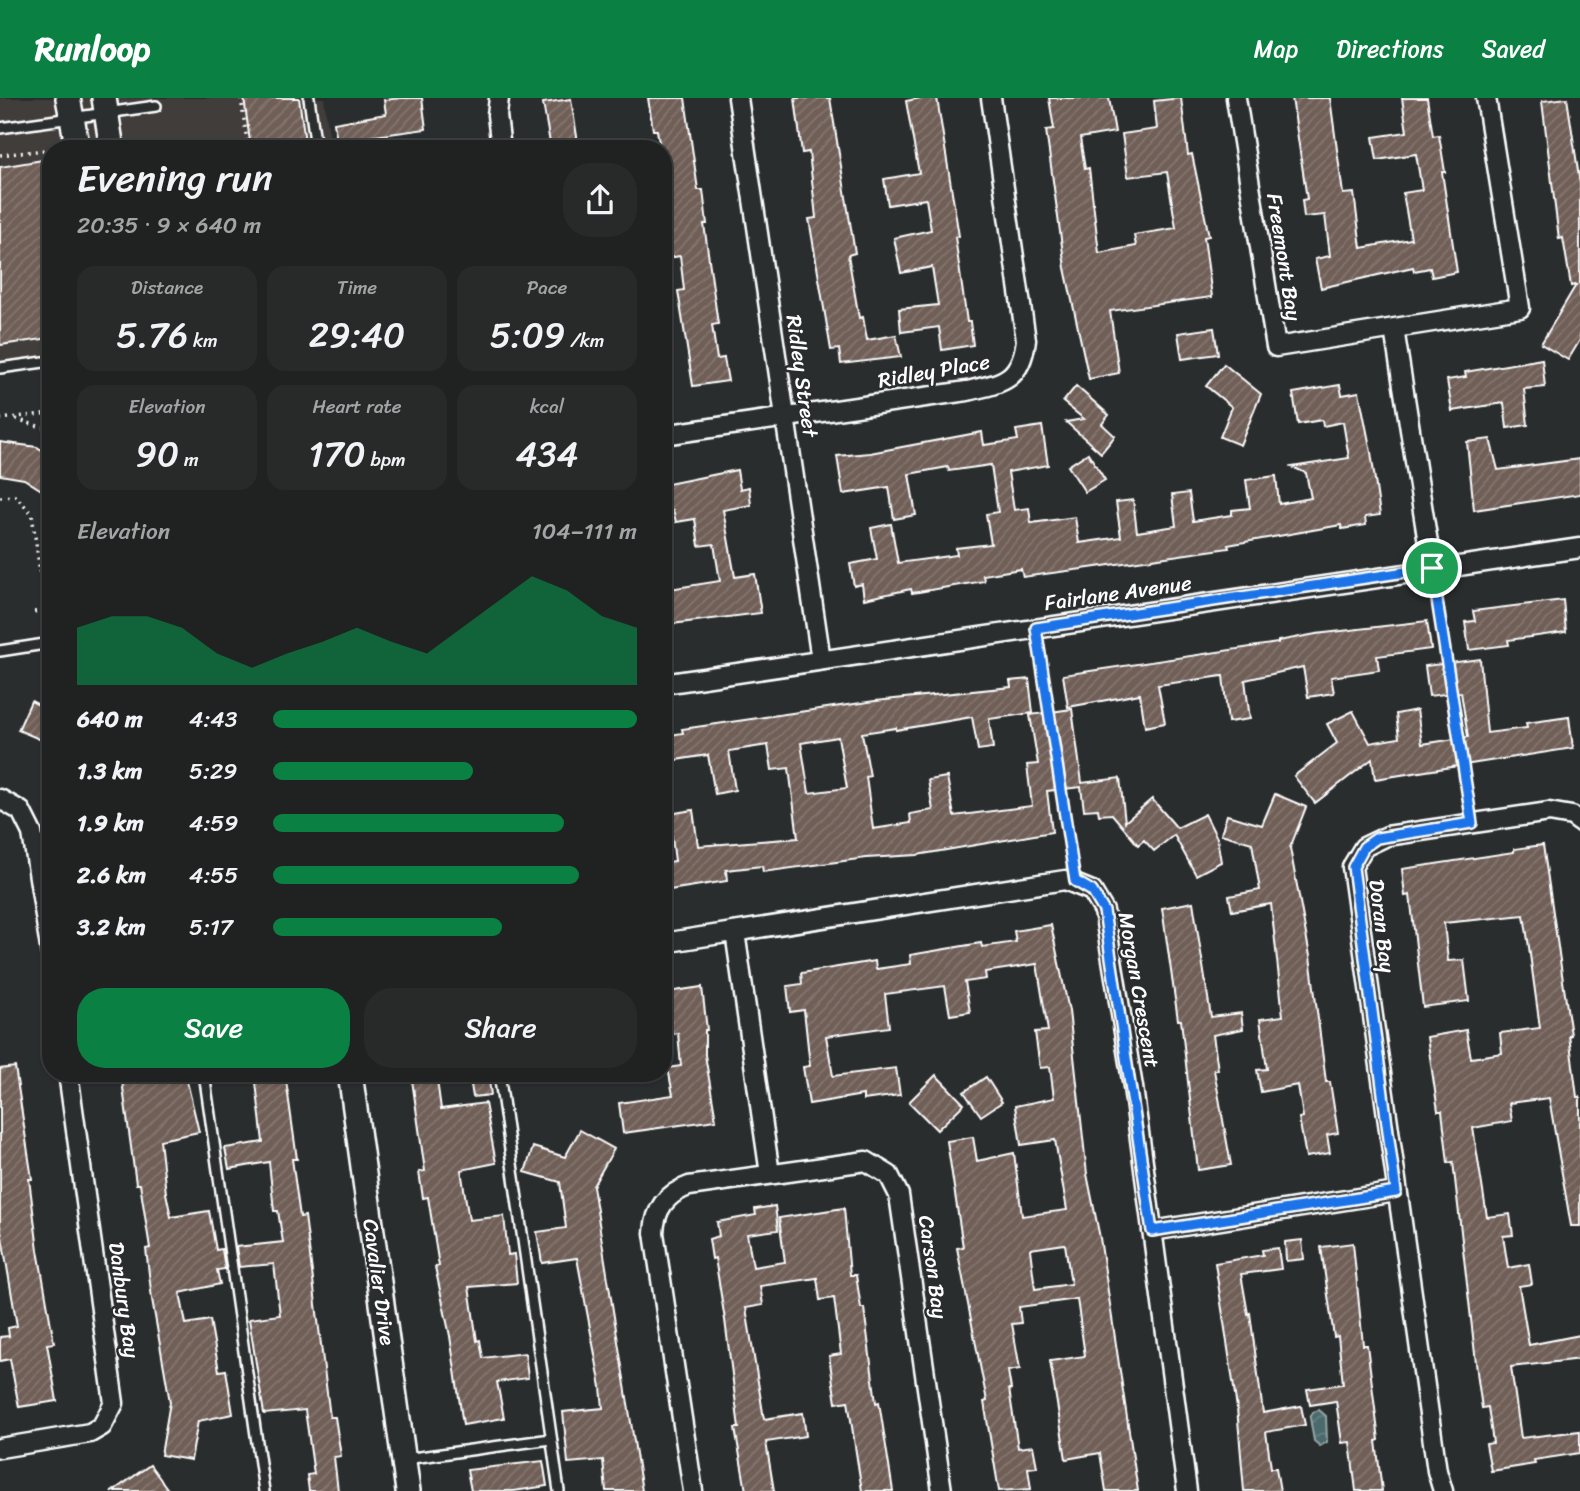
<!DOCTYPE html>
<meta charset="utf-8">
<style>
:root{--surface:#202222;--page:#282a2a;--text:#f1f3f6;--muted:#a2a4a5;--line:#3d3f40;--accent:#0b8043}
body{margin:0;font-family:Sriracha,sans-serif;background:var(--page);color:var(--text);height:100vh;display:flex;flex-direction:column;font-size:26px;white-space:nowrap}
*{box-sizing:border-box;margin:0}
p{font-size:23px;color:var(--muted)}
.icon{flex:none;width:38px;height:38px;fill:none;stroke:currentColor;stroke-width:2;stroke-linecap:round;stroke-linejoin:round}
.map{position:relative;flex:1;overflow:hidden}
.details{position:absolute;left:42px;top:42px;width:630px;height:942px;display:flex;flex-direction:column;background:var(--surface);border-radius:28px;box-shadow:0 2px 5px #0004,0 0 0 2px var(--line)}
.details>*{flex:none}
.pin{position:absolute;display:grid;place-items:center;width:60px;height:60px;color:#fff;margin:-30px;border:4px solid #fff;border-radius:50%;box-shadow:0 2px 7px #0007}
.round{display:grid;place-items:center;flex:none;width:74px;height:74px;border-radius:28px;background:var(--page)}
.overview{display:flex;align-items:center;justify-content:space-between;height:119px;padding:0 35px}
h1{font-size:38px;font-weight:600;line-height:52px}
.metrics{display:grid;grid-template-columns:repeat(3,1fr);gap:10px;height:119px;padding:7px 35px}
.metrics div{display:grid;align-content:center;border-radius:18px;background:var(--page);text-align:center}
.metrics b{font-size:35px;font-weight:600}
.metrics small{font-size:19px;font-weight:400}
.metrics p{font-size:19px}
.chart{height:196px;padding:14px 35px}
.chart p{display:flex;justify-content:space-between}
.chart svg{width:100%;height:126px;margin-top:7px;fill:var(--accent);opacity:.7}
.primary-button{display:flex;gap:14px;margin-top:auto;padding:14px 35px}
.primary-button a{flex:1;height:80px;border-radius:28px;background:var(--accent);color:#fff;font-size:28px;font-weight:600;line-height:80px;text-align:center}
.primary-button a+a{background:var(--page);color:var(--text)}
ul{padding:0 35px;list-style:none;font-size:23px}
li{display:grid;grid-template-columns:112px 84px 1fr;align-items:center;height:52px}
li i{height:18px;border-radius:9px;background:var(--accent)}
header{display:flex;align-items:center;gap:42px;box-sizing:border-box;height:98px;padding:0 35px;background:var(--accent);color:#fff}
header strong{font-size:33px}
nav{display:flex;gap:38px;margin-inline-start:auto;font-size:24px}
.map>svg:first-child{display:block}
</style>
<header>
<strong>Runloop</strong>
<nav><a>Map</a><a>Directions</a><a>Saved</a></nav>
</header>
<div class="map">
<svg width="1580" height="1393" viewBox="0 0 1580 1393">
<defs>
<pattern id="water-waves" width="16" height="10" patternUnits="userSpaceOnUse" patternTransform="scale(1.75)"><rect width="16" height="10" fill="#4c6a6d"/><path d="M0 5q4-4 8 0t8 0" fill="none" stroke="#678083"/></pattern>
<pattern id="building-hatch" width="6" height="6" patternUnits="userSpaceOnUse" patternTransform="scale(1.75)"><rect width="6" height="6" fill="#6f5e57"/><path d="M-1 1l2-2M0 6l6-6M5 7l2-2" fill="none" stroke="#857670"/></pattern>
</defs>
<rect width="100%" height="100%" fill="#2a2d2e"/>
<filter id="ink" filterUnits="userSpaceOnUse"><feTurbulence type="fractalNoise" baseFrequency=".0143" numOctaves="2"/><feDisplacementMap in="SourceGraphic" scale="14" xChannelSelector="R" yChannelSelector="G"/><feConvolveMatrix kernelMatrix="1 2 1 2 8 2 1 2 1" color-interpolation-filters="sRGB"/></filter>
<g filter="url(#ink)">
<polygon fill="#3f3c3a" points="0,0 324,0 331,51 51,51 51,263 0,270"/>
<polygon fill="url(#water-waves)" stroke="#94a6a7" stroke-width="2" points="1319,1312 1326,1318 1327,1344 1320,1348 1314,1343 1310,1320 1313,1314"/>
<g fill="url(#building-hatch)" stroke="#fff" stroke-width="2" fill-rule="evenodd">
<polygon points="244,0 299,0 306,51 251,51"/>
<polygon points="401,0 422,0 426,31 360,40 361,47 338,50 334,25 386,16 384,2"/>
<polygon points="648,0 685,0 698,92 703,92 707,126 704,126 718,226 712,227 717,261 724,260 728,283 693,288 678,193 684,192 680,158 663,161 663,140 667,139 663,110 663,51 660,51 657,32 653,32"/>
<polygon points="795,0 830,0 855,155 848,157 859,220 863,219 867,242 896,237 901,259 841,266 839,251 831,252 809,121 816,120 809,54 802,55"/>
<polygon points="921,0 937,0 959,138 955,139 967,224 970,224 973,247 942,252 939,229 901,234 899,211 938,207 932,169 901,175 894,140 931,132 926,101 888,107 884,81 919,75 906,3"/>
<polygon points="1049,0 1109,0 1115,34 1080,40 1085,71 1089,70 1099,155 1136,148 1134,137 1176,130 1167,74 1128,79 1122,36 1157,31 1154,3 1181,0 1188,57 1192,56 1209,138 1204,139 1212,199 1110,213 1119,275 1089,281 1065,170 1046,32 1054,31"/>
<polygon points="1292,0 1330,0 1343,96 1354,95 1361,150 1411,141 1403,95 1422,92 1416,56 1377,62 1373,39 1407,34 1402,0 1427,0 1433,38 1439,37 1445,74 1442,74 1457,174 1432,179 1430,170 1414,173 1413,169 1321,190 1315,161 1330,158 1325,117 1304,119 1302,102 1307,101"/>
<polygon points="1567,0 1580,86 1580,242 1568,262 1541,246 1576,187 1571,188 1563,140 1559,141 1542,3"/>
<polygon points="571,1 579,51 551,51 543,5"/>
<polygon points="49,61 51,240 0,247 0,69"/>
<polygon points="1214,230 1218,256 1182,261 1178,235"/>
<polygon points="1542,261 1545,289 1524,291 1528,327 1507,330 1504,305 1452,313 1447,282 1466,279 1465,274"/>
<polygon points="1224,266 1261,296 1240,347 1220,339 1232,309 1206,288"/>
<polygon points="1340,287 1342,297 1359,294 1371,354 1380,417 1365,419 1366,427 1342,431 1341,427 1228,447 1229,450 1082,471 1023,479 1021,471 983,477 984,483 912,495 911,491 864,501 862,486 854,488 850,466 877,461 871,430 891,426 898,465 957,457 956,450 991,446 986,416 998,414 991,367 949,373 948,369 909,376 916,417 894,421 889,389 843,396 837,358 870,355 982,334 984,347 1018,342 1016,332 1042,328 1048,367 1008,374 1014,412 1029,410 1031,425 1075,419 1079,445 1121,439 1116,404 1133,402 1137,434 1176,428 1172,397 1189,395 1193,423 1232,417 1232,412 1250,410 1246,382 1276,378 1279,406 1311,400 1306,375 1292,369 1349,360 1343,324 1323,328 1322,322 1298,326 1293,295"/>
<polygon points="1076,288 1109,317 1102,326 1115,338 1101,355 1066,324 1084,321 1063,304"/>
<polygon points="1490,341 1498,372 1580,361 1580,396 1474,412 1467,344"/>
<polygon points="0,344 37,349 51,358 51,398 24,381 0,377"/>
<polygon points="1088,355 1105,382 1085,394 1068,368"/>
<polygon points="737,372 740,391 749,389 751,407 723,412 735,479 755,476 761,515 663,527 663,492 720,483 714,446 699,448 695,421 676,424 673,412 663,414 663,387"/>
<polygon points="1563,502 1566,534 1508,542 1509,547 1469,552 1465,524 1475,523 1473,513"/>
<polygon points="1427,523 1431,551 1377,558 1379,572 1331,579 1334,595 1308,599 1303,569 1245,582 1250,621 1228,624 1223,578 1158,587 1165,625 1145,629 1140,596 1068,609 1063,577 1278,545 1278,543 1316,536"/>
<polygon points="1480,561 1487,635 1527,630 1526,625 1569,619 1573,650 1375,681 1372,661 1315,705 1294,678 1337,645 1327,626 1353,613 1370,645 1399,640 1396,616 1417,612 1422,646 1468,639 1461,594 1429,598 1425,568"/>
<path d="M1029 581 1033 615 989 621 993 650 978 652 972 619 896 632V630L862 635 870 678 866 679 873 731 911 725 910 716 933 712 928 682 947 679 954 718 1032 708 1027 667 1038 666 1030 617 1072 611 1082 685 1120 680 1125 724 1152 701 1177 730 1205 716 1217 740 1221 764 1196 777 1174 737 1154 753 1144 742 1138 747 1112 716 1099 717 1098 711 1084 712 1081 689 1047 693 1052 734 917 757 866 760 763 774 762 768 726 772 727 783 663 793V765L675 763 669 716 693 712 698 748 798 740 789 670 772 672 768 647 729 653 735 692 715 696 708 657 663 664V638L683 635 682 631 875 603 1011 589 1010 583ZM838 639 847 690 809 695 801 645Z"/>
<polygon points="31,603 51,613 51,646 18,632"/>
<polygon points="1275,696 1306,709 1290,750 1310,858 1326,984 1330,984 1338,1035 1327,1037 1330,1055 1306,1059 1299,1020 1303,1019 1298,987 1261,994 1257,972 1267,971 1260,921 1283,918 1271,806 1232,813 1229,798 1260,792 1252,745 1221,736 1227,717 1262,727"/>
<polygon points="1543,747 1571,937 1569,937 1577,999 1580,999 1580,1128 1571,1128 1549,1000 1509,1005 1512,1023 1473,1030 1487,1119 1510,1116 1513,1137 1503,1138 1508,1170 1529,1166 1532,1186 1519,1188 1529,1247 1580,1237 1580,1261 1511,1269 1521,1340 1580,1333 1580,1355 1534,1362 1535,1366 1491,1373 1486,1346 1493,1345 1488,1309 1482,1310 1478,1282 1453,1064 1448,1065 1442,1013 1438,1013 1427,939 1466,932 1471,960 1502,955 1500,935 1540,930 1529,849 1524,817 1444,825 1448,863 1464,862 1469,903 1423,909 1410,797 1405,798 1402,771 1514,754 1514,751"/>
<polygon points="1193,804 1211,919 1241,915 1243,931 1213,937 1218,972 1214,972 1231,1067 1198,1072 1181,922 1178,922 1162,810"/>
<path d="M1051 827 1069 913 1087 1076 1100 1140 1138 1393H1106L1100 1355 1066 1361 1050 1263 1085 1258 1077 1201 1019 1209 1021 1225 1012 1226 1020 1271 1008 1273 1011 1291H1009L1018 1350 1033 1348 1037 1369 1028 1370 1031 1391 999 1393 984 1304 987 1303 957 1150 963 1149 947 1043 973 1039 977 1063 1014 1055 1022 1118 1067 1112 1055 1042 1021 1047 1015 1008 1054 1000 1050 969 1040 970 1035 934 1048 933 1037 866 985 874 986 881 965 884 970 914 950 917 945 888 885 896 889 929 826 938 833 978 896 970 900 997 863 1002V997L809 1006 803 969 810 968 804 912 790 914 787 888 802 886 801 875 875 863 876 871 911 866 910 857 981 845 982 849 1016 844 1014 833ZM1065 1146 1071 1186 1035 1191 1030 1151Z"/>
<polygon points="702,889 707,932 705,932 705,957 716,1022 623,1035 619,1005 673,997 668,970 681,968 678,935 672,936 667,894"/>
<polygon points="15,969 32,1081 29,1081 38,1152 54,1245 47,1246 57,1303 19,1309 10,1261 0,1263 0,1239 9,1238 8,1230 17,1228 0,1127 0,971"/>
<polygon points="121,975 185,975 199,1034 160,1042 166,1095 171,1119 209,1113 216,1152 222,1151 225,1171 217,1172 220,1186 180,1195 186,1226 210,1222 219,1273 226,1272 233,1316 198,1323 191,1362 161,1357 170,1304 152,1201 146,1151 150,1150 140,1086 136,1086"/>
<polygon points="285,975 297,1061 292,1061 300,1119 305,1118 330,1319 335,1319 341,1358 334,1359 338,1393 309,1393 307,1377 314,1376 305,1312 264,1316 249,1221 280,1217 274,1166 239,1169 236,1149 283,1144 278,1113 274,1113 269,1064 229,1071 225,1050 263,1044 255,976"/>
<polygon points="411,975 436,975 441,1011 485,1005 496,1065 461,1072 469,1122 504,1118 508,1157 514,1156 517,1185 469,1189 477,1243 480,1242 483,1260 525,1255 528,1280 497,1284 504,1320 463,1327 450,1238 435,1169 439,1168 428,1099 423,1100 419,1074 425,1073"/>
<polygon points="469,975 488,975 491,997 473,999"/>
<polygon points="936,977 964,1006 937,1032 909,1004"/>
<polygon points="986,979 1002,1004 981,1018 964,994"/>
<polygon points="580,1032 614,1051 593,1088 642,1393 606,1393 603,1362 568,1365 563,1314 603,1310 601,1289 577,1160 542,1165 537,1134 566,1130 560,1084 525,1074 533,1049 565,1059"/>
<polygon points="775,1108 778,1132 747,1136 753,1169 785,1164 779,1120 844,1110 850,1177 856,1177 861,1210 864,1210 876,1305 879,1304 893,1393 862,1393 848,1303 836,1305 829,1258 841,1256 834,1200 820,1202 817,1180 760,1188 763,1207 746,1210 764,1321 803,1315 806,1338 766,1344 774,1393 746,1393 735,1330 739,1330 725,1222 715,1160 712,1161 709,1141 719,1138 717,1124 756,1117 755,1111"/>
<polygon points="1302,1142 1304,1161 1286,1163 1285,1144"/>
<polygon points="1353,1145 1363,1247 1367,1247 1379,1342 1376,1343 1382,1393 1356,1393 1350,1344 1342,1345 1336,1303 1310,1307 1307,1291 1343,1286 1338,1238 1334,1239 1321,1149"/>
<polygon points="1278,1150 1281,1171 1241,1176 1248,1216 1250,1215 1263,1315 1301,1308 1305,1327 1266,1334 1271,1370 1276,1370 1280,1393 1244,1393 1237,1310 1215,1165 1263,1157 1262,1152"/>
<polygon points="543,1363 547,1388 514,1393 471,1393 467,1372"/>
<polygon points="150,1367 169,1393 113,1393"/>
</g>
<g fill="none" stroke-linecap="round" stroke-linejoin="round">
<defs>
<g id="service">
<polyline points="309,0 316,51"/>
<polyline points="0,30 156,8"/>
<polyline points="0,270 51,263"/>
<polyline points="0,553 51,545"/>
<polyline points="204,975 264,1393"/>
<polyline points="499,975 559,1393"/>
<polyline points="405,1361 551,1341"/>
</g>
<g id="minor">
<polyline points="499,0 497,17 501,51"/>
<polyline points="738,0 821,562"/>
<polyline points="1236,0 1276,249 1520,210 1486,0"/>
<polyline points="1394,231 1432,470"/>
<path d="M663 337 967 293C1003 285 1021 282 1026 242L991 0"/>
<polyline points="663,586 1580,450"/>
<polyline points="0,701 21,713 32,735 51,856"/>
<polyline points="735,834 770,1076"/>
<polyline points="663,845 1065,782 1092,793 1104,813 1133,989 1187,1393"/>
<polyline points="1152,1133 1396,1094"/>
<polyline points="0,1350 90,1335 102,1328 114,1305 68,975"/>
<path d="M693 1393 654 1135C655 1111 666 1096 689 1088L866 1063 889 1077 899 1097 942 1393"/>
<polyline points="1443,1393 1437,1373 1352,769 1364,749 1387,738 1549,714 1572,718 1580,724"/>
</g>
<g id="tertiary">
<polyline points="68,0 78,51"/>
<polyline points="104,0 112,51"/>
<polyline points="350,975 408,1393"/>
</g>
</defs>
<use href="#service" stroke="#fff" stroke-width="14"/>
<use href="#minor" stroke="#fff" stroke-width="23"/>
<use href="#tertiary" stroke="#fff" stroke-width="28"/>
<g stroke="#fff" stroke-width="3.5" stroke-dasharray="2 5" stroke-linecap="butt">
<polyline points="241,0 248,51"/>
<polyline points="0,57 54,51"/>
<polyline points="0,321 51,315"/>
<polyline points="16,321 51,332"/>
<polyline points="0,399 16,398 32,416 48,533"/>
<polyline points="1436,490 1469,707"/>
<polyline points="34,514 45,513"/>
<polyline points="1039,547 1072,764"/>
</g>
<use href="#service" stroke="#2a2d2e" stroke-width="9"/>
<use href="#minor" stroke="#2a2d2e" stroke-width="18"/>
<use href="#tertiary" stroke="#2a2d2e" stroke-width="23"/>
</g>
</g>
<g fill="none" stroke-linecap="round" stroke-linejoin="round" filter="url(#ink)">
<defs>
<polygon id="route" points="1432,470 1472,725 1377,740 1364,749 1353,769 1396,1094 1152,1133 1104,813 1092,793 1075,783 1036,530"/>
</defs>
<use href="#route" stroke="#fff" stroke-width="14"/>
<use href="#route" stroke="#1a73e8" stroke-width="9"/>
</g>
<g text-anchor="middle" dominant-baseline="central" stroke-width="5" stroke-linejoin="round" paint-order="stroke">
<g font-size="21" fill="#fff" stroke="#2a2d2e">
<text transform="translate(1284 159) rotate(81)">Freemont Bay</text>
<text transform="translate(934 273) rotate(-10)">Ridley Place</text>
<text transform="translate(802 278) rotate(82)">Ridley Street</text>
<text transform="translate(1118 495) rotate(-8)">Fairlane Avenue</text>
<text transform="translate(1382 828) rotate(83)">Doran Bay</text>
<text transform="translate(1139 892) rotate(80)">Morgan Crescent</text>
<text transform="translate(933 1169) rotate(82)">Carson Bay</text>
<text transform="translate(379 1184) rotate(82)">Cavalier Drive</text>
<text transform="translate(124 1202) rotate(82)">Danbury Bay</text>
</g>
</g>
</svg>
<div class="pin" style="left:1432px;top:470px;background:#1e9e55"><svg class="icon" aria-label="arrive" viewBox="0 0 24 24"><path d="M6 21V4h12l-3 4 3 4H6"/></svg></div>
<section class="details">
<div class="overview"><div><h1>Evening run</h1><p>20:35 · 9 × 640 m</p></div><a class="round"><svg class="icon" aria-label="share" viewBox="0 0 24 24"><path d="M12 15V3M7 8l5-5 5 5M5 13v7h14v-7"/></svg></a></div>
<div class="metrics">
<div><p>Distance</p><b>5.76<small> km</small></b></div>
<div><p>Time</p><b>29:40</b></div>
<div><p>Pace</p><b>5:09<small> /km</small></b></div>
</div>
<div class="metrics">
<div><p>Elevation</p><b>90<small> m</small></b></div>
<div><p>Heart rate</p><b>170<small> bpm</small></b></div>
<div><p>kcal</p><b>434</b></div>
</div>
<div class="chart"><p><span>Elevation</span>104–111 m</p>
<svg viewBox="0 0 160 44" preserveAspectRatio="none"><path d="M0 44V24L10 20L20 20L30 24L40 33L50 38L60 33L70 29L80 24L90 29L100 33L110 24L120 15L130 6L140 11L150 20L160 24V44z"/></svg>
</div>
<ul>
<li><b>640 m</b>4:43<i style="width:100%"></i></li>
<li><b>1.3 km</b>5:29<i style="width:55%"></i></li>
<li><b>1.9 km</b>4:59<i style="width:80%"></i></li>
<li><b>2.6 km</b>4:55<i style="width:84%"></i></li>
<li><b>3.2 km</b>5:17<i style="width:63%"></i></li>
</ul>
<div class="primary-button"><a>Save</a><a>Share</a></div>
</section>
</div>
